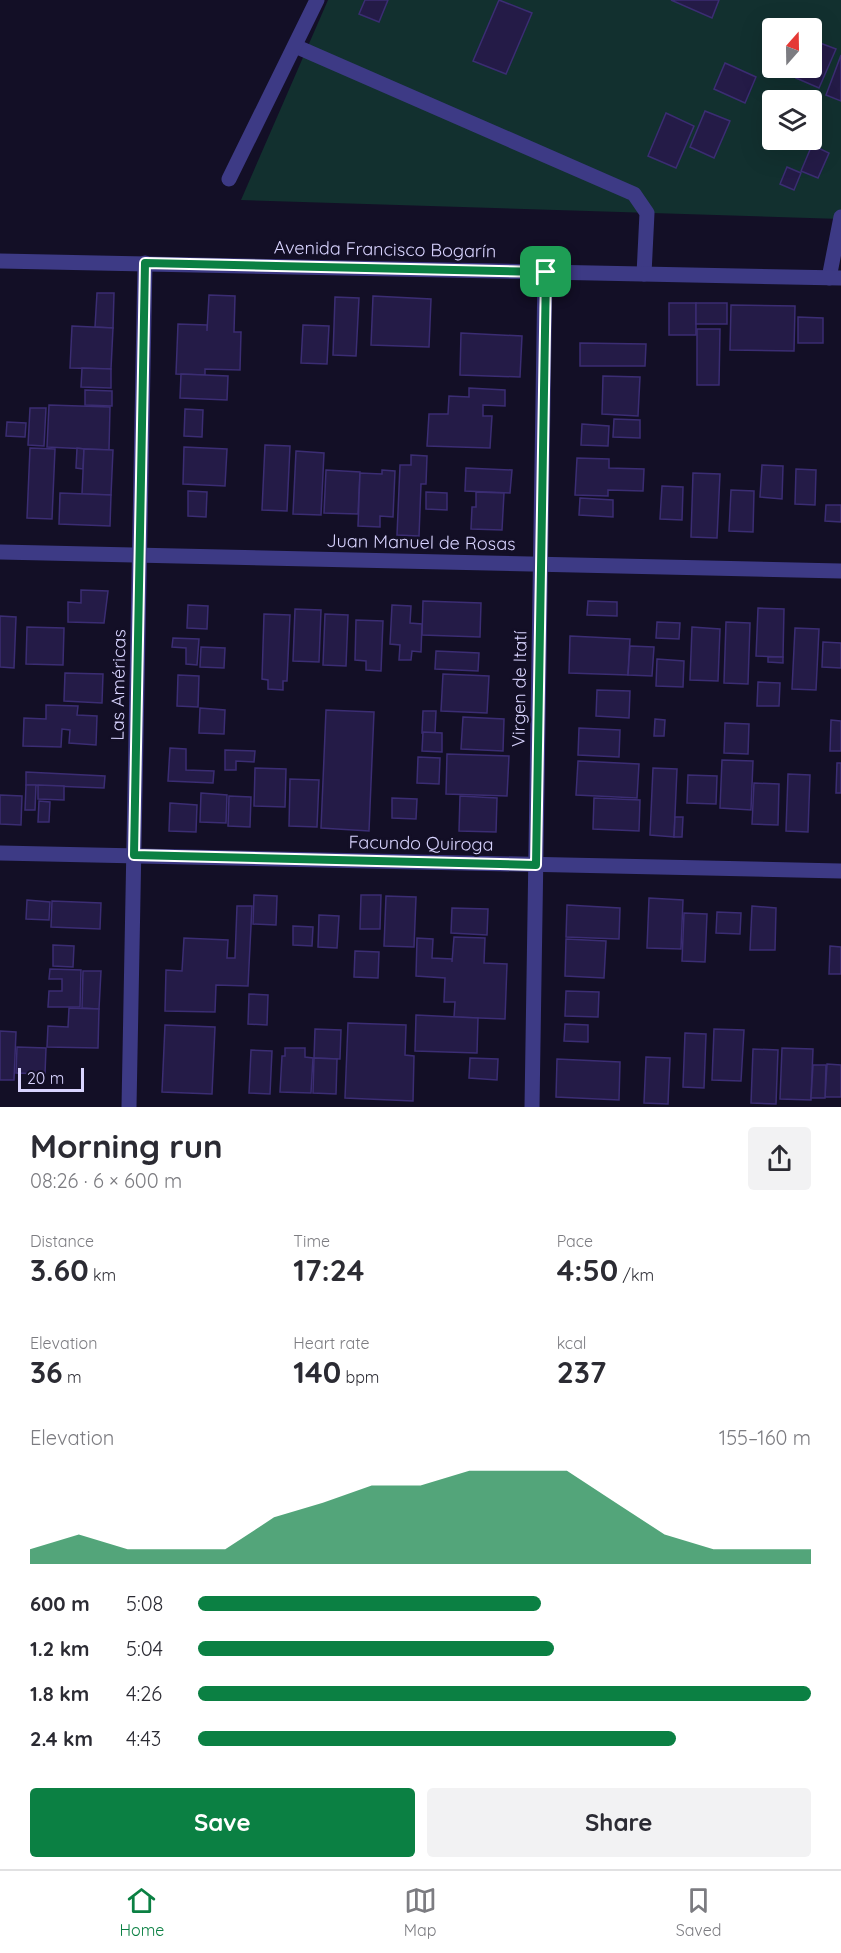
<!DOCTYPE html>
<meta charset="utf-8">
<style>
:root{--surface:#fff;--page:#f2f2f3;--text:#2b2b33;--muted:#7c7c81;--line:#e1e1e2;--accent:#0b8043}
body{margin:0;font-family:Quicksand,sans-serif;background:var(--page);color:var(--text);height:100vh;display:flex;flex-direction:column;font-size:22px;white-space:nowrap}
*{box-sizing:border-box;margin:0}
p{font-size:20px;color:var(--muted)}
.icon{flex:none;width:33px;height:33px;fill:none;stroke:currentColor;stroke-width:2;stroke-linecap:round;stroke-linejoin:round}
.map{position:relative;height:1107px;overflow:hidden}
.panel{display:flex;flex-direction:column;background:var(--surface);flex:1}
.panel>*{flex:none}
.needle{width:39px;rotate:20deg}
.controls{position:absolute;left:762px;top:18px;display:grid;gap:12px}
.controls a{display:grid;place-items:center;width:60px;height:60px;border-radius:6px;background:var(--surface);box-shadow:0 6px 24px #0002;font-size:30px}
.scale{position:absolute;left:18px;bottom:15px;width:66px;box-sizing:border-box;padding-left:6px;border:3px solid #d9d4ff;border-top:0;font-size:16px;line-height:21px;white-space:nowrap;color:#d9d4ff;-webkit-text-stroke:4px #130f26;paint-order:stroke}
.pin{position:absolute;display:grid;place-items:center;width:51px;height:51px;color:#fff;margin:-26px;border-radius:12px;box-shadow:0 3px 9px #0006}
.round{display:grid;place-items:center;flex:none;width:63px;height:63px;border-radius:6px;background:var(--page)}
.headline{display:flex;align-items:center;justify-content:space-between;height:102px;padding:0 30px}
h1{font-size:33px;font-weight:800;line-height:45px}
.metrics{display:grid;grid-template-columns:repeat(3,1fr);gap:9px;height:102px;padding:6px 30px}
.metrics div{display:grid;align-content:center}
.metrics b{font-size:30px;font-weight:800}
.metrics small{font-size:16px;font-weight:400}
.metrics p{font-size:16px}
.chart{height:168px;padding:12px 30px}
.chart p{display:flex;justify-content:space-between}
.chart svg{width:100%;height:108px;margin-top:6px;fill:var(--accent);opacity:.7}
.action{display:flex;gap:12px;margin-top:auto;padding:12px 30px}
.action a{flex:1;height:69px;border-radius:6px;background:var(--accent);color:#fff;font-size:24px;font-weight:800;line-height:69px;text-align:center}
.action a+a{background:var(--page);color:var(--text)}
ul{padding:0 30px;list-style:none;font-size:20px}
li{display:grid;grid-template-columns:96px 72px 1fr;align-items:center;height:45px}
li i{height:15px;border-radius:8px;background:var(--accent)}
.menu{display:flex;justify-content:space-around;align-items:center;height:84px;border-top:2px solid var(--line);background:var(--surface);font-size:16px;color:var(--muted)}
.menu a{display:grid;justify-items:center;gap:3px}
.menu .selected{color:var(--accent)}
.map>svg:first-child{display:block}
</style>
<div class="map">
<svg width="841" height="1107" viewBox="0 0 841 1107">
<rect width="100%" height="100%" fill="#130f26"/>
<path fill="#12302f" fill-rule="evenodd" d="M328 0H841V219L241 200ZM772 28H812V68H772ZM772 100H812V140H772Z"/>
<g fill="#241b47" stroke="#3b2d73" stroke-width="1.5">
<polygon points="365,0 388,0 379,22 359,14"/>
<polygon points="499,0 532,13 506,74 473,61"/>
<polygon points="671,0 719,0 712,18"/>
<polygon points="812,40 836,49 819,88 796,78 800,68 812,68"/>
<polygon points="841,55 841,101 826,95"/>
<polygon points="725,63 756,77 745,103 714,89"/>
<polygon points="705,111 730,121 714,158 690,147"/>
<polygon points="666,113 694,126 676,168 648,156"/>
<polygon points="812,145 829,153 818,178 801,171"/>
<polygon points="787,167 801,173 794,190 780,184"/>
<polygon points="97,293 114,293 113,328 95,327"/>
<polygon points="209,295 235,296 234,332 241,332 240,370 205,369 205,375 176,374 178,324 207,325 207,331"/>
<polygon points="373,296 431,299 429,347 371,345"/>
<polygon points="335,297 359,298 356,356 333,355"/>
<rect x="669" y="303" width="27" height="32"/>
<rect x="696" y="303" width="31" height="21"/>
<polygon points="731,305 795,306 794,351 730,350"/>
<polygon points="798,317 823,318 823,343 798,343"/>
<polygon points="303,325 329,326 327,364 301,363"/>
<polygon points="72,326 113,328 111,369 70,368"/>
<polygon points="697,329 720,329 719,385 697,385"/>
<polygon points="461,333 522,336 520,377 460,375"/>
<polygon points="580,343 646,344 645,366 580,366"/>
<polygon points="82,368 111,369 111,388 81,387"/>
<polygon points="181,374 228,376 227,400 180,398"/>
<polygon points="603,376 640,377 638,416 602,414"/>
<polygon points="469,388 505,390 505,406 483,405 483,416 492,416 490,448 427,446 429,414 448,414 449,396 469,397"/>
<polygon points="85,390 112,391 112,406 85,405"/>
<polygon points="49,405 110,407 109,450 47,447"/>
<polygon points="30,408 46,408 44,446 28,445"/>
<polygon points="185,409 203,410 202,437 184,436"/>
<polygon points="614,419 640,420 640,438 613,437"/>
<polygon points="7,422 26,423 25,437 6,436"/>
<polygon points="582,424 609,426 608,446 581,445"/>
<polygon points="265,445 290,446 287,511 262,510"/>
<polygon points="184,447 227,449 225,486 183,484"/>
<polygon points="30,448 55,449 52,519 27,518"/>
<polygon points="77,448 84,449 83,469 76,468"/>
<polygon points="84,449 113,450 111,495 82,494"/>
<polygon points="296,451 324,453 321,515 293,514"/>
<polygon points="411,455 427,456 426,484 421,484 419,536 397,535 400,465 411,465"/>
<polygon points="577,458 609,459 609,468 644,469 643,491 608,490 608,496 575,495"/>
<polygon points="762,465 783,466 782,499 760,497"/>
<polygon points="466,468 512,470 510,493 465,491"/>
<polygon points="796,469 816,470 815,505 795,504"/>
<polygon points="326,470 360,472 358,514 324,513"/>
<polygon points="382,470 395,471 393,517 380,516 380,527 358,526 360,473 382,474"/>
<polygon points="693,473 720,474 717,538 691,537"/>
<polygon points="662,486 683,487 682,520 660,519"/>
<polygon points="731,490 754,491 753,532 729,531"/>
<polygon points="188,491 207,492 206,517 188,516"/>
<polygon points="426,492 447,493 447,510 426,509"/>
<polygon points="476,492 504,493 502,530 471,529 472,507 476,507"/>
<polygon points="60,493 111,495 110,526 59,524"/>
<polygon points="580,498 613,500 613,517 579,515"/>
<polygon points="826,505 841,505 841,522 825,521"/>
<polygon points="81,590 108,591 104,623 68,622 68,602 81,603"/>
<polygon points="423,601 481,603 480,637 422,635"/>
<polygon points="588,601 617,602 617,616 587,615"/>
<polygon points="188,605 208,606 207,629 187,628"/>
<polygon points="392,605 411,606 410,623 422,624 421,652 412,651 411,660 399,660 400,645 390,644"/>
<polygon points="758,608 784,609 783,657 756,656"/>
<polygon points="295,609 321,610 319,662 293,661"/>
<polygon points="264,614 290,615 287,681 283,681 283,690 268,689 268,680 262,679"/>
<polygon points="325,614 348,615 346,666 323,665"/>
<polygon points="0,616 16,617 14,668 0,667"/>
<polygon points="356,620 383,621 381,671 366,670 366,661 355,660"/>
<polygon points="657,622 680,623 679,639 656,638"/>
<polygon points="726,622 750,623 748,684 724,683"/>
<polygon points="27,627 64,628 63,665 26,664"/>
<polygon points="692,627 720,629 718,681 690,680"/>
<polygon points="795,628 819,629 816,690 792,689"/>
<polygon points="570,636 630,639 628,675 569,673"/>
<polygon points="173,638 199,639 197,665 186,664 186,648 172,647"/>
<polygon points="823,642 841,643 841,668 822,667"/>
<polygon points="630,646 654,647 652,676 628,675"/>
<polygon points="201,647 225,648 224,668 200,667"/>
<polygon points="436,651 479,653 478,671 435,669"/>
<polygon points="768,657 783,657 783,663 768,662"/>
<polygon points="657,659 684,661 683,687 656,686"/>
<polygon points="65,673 103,674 102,703 64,701"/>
<polygon points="443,674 489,676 487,713 441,711"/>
<polygon points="178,675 199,676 198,707 177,706"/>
<polygon points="758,682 780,683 779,706 757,706"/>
<polygon points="597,690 630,691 629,718 596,716"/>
<polygon points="46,705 78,706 77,715 97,716 96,745 69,743 70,730 62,729 61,747 23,746 24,718 46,719"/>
<polygon points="200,708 225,710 224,734 199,733"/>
<polygon points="326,710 374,712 369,831 321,828"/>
<polygon points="423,711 436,711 435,733 422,733"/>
<polygon points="463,717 504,719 503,751 461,749"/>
<polygon points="655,719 665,720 664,736 654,736"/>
<polygon points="831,720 841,721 841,751 830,751"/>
<polygon points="725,723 749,724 748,754 724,753"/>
<polygon points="579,728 620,730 619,757 578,755"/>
<polygon points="423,732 442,733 442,752 422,751"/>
<polygon points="170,748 186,749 186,770 214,771 213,783 168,781"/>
<polygon points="225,750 255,751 254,762 236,761 236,770 225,770"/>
<polygon points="447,754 509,756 507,796 446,794"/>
<polygon points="418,757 440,758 439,784 417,783"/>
<polygon points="722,760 753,761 751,810 720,808"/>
<polygon points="578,761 639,764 637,798 576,795"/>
<polygon points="837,763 841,763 841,793 836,793"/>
<polygon points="255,768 286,769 285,807 254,806"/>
<polygon points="653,768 677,769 674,837 650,835"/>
<polygon points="26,772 105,776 104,788 26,785"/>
<polygon points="788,774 810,775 808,832 786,831"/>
<polygon points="688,775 717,776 716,804 687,803"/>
<polygon points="290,779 319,780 317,827 289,826"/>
<polygon points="754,783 779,784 778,825 752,824"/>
<polygon points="26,785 36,785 35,810 25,810"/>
<polygon points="38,785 64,786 64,800 38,799"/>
<polygon points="201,793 227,795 226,823 200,822"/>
<polygon points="0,795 22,796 21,825 0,824"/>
<polygon points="229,796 251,797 250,827 228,826"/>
<polygon points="460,796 497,798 496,832 459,831"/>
<polygon points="392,798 417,799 416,819 392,818"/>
<polygon points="594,798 640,800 639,831 593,829"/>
<polygon points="39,801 50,802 49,822 38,822"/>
<polygon points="170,803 197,805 196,832 169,831"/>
<polygon points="675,817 683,817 682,837 674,837"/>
<polygon points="254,895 277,896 276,925 253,924"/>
<polygon points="361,895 381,895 380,929 360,929"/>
<polygon points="386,896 416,897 414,947 384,946"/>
<polygon points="649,898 683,900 681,949 647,948"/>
<polygon points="27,900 50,902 49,920 26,919"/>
<polygon points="52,901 101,903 100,929 51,927"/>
<polygon points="567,905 620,908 619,939 566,937"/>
<polygon points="237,906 252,906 248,986 216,985 215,1012 165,1011 166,970 182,971 184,938 228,940 227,958 235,958"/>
<polygon points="752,906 776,908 775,950 750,950"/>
<polygon points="452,908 488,909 487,935 451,933"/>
<polygon points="717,912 741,913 740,934 716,933"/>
<polygon points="684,913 707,914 705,962 682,961"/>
<polygon points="319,915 339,916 337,948 318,947"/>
<polygon points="293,926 313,927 312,946 293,945"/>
<polygon points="454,937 485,938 484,963 507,964 505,1019 454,1017 455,1002 444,1002 445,978 416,976 417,938 433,939 432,958 452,959 452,962"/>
<polygon points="566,939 606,941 604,978 565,976"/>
<polygon points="53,945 74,946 73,967 53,966"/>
<polygon points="830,946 841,947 841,974 829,974"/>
<polygon points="355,951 379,952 378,978 354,977"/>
<polygon points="50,969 81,970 80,1007 48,1007 49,991 62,991 62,979 49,979"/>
<polygon points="83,971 101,971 99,1009 82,1008"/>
<polygon points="566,991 599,992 598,1017 565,1016"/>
<polygon points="249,994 268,995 267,1025 248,1024"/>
<polygon points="69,1008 99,1009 98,1048 47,1047 48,1026 68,1027"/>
<polygon points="416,1015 478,1018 477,1053 415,1051"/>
<polygon points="348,1023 406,1025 405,1055 414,1056 413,1101 345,1098"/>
<polygon points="565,1024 588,1025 588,1042 564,1041"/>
<polygon points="165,1025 215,1027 212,1094 162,1092"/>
<polygon points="315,1029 341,1030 340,1059 314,1058"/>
<polygon points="714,1029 744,1030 741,1081 712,1080"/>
<polygon points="0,1031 16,1032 14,1080 0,1080"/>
<polygon points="685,1033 706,1034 704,1088 683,1087"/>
<polygon points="17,1047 46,1048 45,1074 16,1073"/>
<polygon points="285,1048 305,1048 305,1057 313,1058 311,1093 280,1092 282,1056 285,1056"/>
<polygon points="782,1048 813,1049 811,1100 780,1099"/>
<polygon points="753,1049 778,1050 776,1104 751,1103"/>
<polygon points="251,1050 272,1051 270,1094 249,1093"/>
<polygon points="646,1057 670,1058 668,1104 644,1103"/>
<polygon points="314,1058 337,1059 336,1094 313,1093"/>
<polygon points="470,1058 498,1059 497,1080 469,1078"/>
<polygon points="557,1059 620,1062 619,1100 556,1097"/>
<polygon points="827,1064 841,1065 841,1097 825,1097"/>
<polygon points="813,1065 826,1065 825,1098 811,1098"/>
</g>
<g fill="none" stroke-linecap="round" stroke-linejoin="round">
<g stroke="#3d3a85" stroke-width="15">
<polyline points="295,46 634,194 647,213 644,274"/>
<polyline points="229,179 317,0"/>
<polyline points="829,278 841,217"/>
<polyline points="0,552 841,571"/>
<polyline points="0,853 841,871"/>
<polyline points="129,1107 145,263"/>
<polyline points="532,1107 545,272"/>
</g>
<polyline stroke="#3d3a85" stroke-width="15" points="0,261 841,278"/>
</g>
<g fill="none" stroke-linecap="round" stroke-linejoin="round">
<defs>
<polygon id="route" points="145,263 546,272 536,865 134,855"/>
</defs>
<use href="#route" stroke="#fff" stroke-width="12"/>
<use href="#route" stroke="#0b8043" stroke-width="8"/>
</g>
<g text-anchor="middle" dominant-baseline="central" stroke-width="5" stroke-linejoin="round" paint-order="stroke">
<g font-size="18" fill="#d9d4ff" stroke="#130f26">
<text transform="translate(385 249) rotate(1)">Avenida Francisco Bogarín</text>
<text transform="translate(421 542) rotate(1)">Juan Manuel de Rosas</text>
<text transform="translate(118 685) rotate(-89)">Las Américas</text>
<text transform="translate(519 689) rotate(-89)">Virgen de Itatí</text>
<text transform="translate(421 843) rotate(1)">Facundo Quiroga</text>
</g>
</g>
</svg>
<div class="controls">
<a><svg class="needle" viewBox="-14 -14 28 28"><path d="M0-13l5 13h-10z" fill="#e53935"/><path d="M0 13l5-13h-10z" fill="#7c7c81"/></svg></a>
<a><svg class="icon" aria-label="layers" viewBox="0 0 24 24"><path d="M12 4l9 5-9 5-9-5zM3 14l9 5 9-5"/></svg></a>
</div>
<div class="scale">20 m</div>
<div class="pin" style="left:546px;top:272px;background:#1e9e55"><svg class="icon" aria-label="arrive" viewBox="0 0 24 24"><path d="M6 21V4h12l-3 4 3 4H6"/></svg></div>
</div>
<section class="panel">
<div class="headline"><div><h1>Morning run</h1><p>08:26 · 6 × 600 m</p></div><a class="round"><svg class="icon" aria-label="share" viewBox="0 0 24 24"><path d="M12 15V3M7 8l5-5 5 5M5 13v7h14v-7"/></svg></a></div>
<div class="metrics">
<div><p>Distance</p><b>3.60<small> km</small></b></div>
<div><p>Time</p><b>17:24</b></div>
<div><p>Pace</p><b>4:50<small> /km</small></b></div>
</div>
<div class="metrics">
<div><p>Elevation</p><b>36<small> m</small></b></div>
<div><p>Heart rate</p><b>140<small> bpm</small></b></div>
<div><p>kcal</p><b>237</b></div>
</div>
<div class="chart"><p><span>Elevation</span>155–160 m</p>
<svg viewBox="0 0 160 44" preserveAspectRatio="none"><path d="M0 44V38L10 32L20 38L30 38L40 38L50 25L60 19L70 12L80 12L90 6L100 6L110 6L120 19L130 32L140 38L150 38L160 38V44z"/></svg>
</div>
<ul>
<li><b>600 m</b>5:08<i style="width:56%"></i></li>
<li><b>1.2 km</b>5:04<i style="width:58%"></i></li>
<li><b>1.8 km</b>4:26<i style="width:100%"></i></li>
<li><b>2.4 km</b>4:43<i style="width:78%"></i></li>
</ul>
<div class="action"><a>Save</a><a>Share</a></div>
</section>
<nav class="menu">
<a class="selected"><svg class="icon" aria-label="home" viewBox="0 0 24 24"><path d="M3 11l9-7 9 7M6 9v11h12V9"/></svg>Home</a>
<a><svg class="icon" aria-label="map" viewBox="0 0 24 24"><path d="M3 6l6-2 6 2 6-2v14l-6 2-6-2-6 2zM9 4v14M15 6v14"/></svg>Map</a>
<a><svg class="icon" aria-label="saved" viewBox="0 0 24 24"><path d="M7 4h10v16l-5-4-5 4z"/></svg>Saved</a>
</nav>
